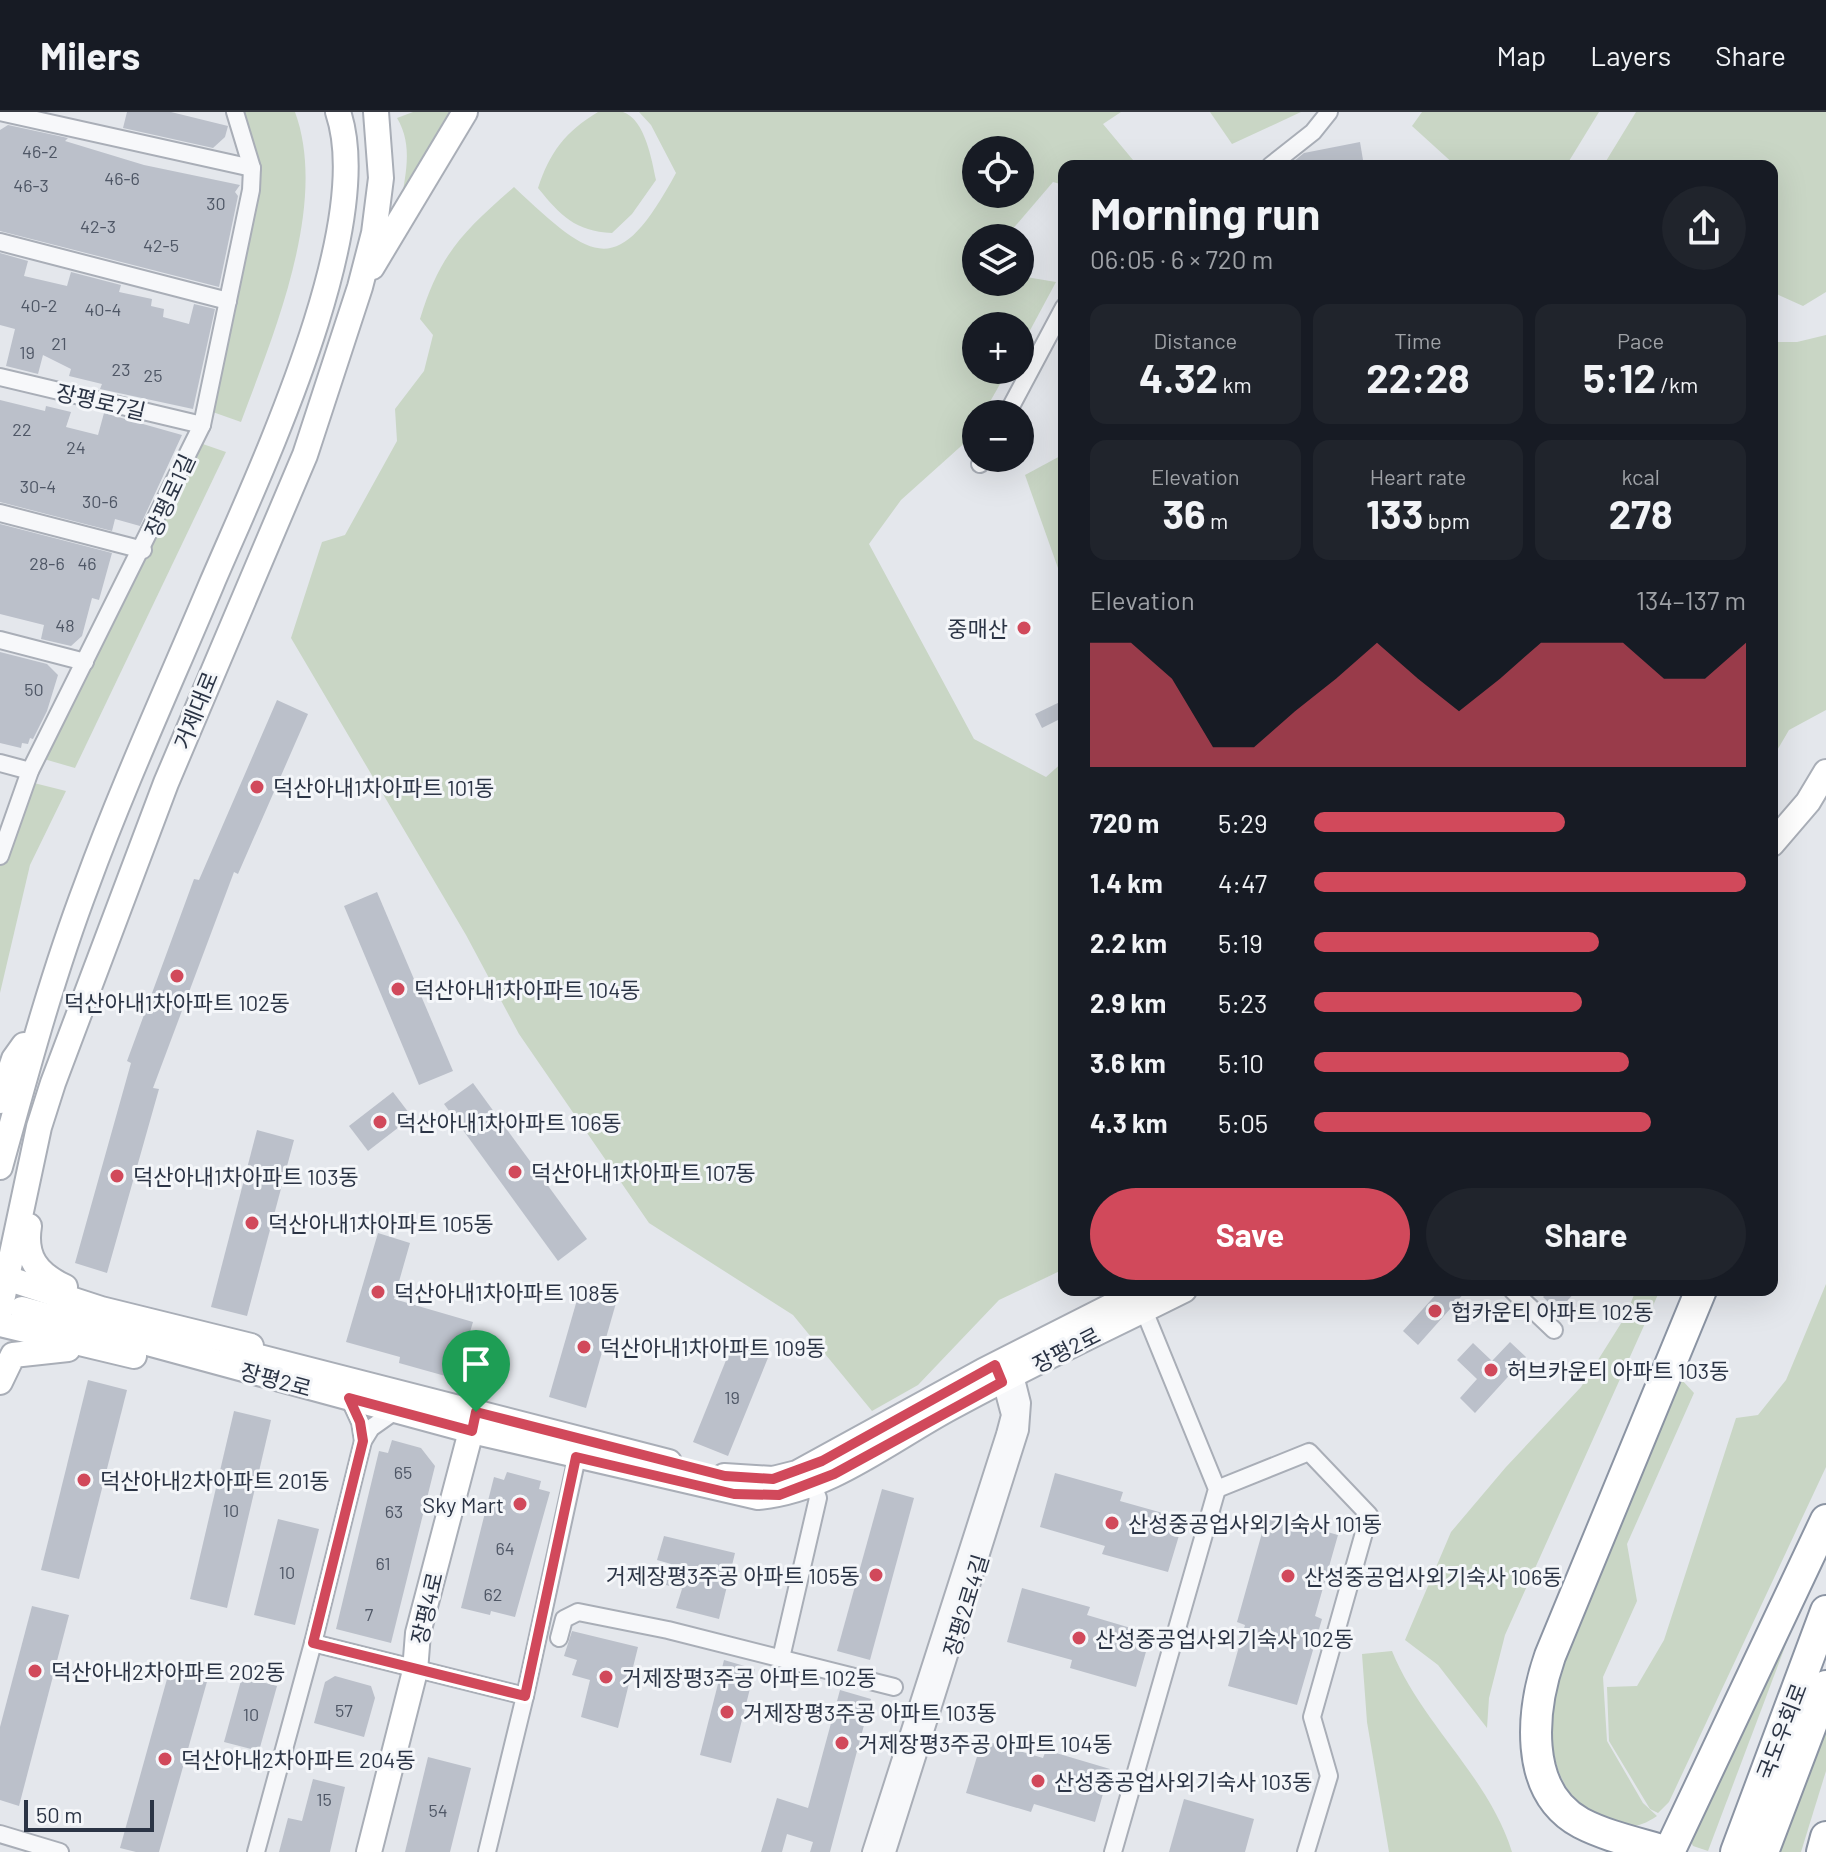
<!DOCTYPE html>
<meta charset="utf-8">
<style>
:root{--surface:#171b24;--page:#20242c;--text:#f1f3f6;--muted:#9ea1a6;--line:#363941;--accent:#d1495b}
body{margin:0;font-family:Barlow,"Noto Sans KR",sans-serif;background:var(--page);color:var(--text);height:100vh;display:flex;flex-direction:column;font-size:30px;white-space:nowrap}
*{box-sizing:border-box;margin:0}
p{font-size:26px;color:var(--muted)}
.icon{flex:none;width:44px;height:44px;fill:none;stroke:currentColor;stroke-width:2;stroke-linecap:round;stroke-linejoin:round}
.map{position:relative;flex:1;overflow:hidden}
.sheet{position:absolute;left:1058px;top:48px;width:720px;height:1136px;display:flex;flex-direction:column;background:var(--surface);border-radius:16px;box-shadow:0 8px 32px #0002}
.sheet>*{flex:none}
.controls{position:absolute;left:962px;top:24px;display:grid;gap:16px}
.controls a{display:grid;place-items:center;width:72px;height:72px;border-radius:50%;background:var(--surface);box-shadow:0 8px 32px #0002;font-size:40px}
.scale{position:absolute;left:24px;bottom:20px;width:130px;box-sizing:border-box;padding-left:8px;border:4px solid #2b3445;border-top:0;font-size:22px;line-height:28px;white-space:nowrap;color:#2b3445;-webkit-text-stroke:6px #f4f6f9;paint-order:stroke}
.pin{position:absolute;display:grid;place-items:center;width:68px;height:68px;color:#fff;margin:-82px -34px;border-radius:50% 50% 50% 0;rotate:-45deg;box-shadow:0 0 8px #0007}
.pin .icon{rotate:45deg}
.round{display:grid;place-items:center;flex:none;width:84px;height:84px;border-radius:42px;background:var(--page)}
.head{display:flex;align-items:center;justify-content:space-between;height:136px;padding:0 32px}
h1{font-size:44px;font-weight:700;line-height:60px}
.metrics{display:grid;grid-template-columns:repeat(3,1fr);gap:12px;height:136px;padding:8px 32px}
.metrics div{display:grid;align-content:center;border-radius:16px;background:var(--page);text-align:center}
.metrics b{font-size:40px;font-weight:700}
.metrics small{font-size:22px;font-weight:400}
.metrics p{font-size:22px}
.chart{height:224px;padding:16px 32px}
.chart p{display:flex;justify-content:space-between}
.chart svg{width:100%;height:144px;margin-top:8px;fill:var(--accent);opacity:.7}
.button{display:flex;gap:16px;margin-top:auto;padding:16px 32px}
.button a{flex:1;height:92px;border-radius:48px;background:var(--accent);color:#fff;font-size:32px;font-weight:700;line-height:92px;text-align:center}
.button a+a{background:var(--page);color:var(--text)}
ul{padding:0 32px;list-style:none;font-size:26px}
li{display:grid;grid-template-columns:128px 96px 1fr;align-items:center;height:60px}
li i{height:20px;border-radius:10px;background:var(--accent)}
header{display:flex;align-items:center;gap:48px;box-sizing:border-box;height:112px;padding:0 40px;background:var(--surface);border-bottom:2px solid var(--line)}
header strong{font-size:38px}
nav{display:flex;gap:44px;margin-inline-start:auto;font-size:28px}
.map>svg:first-child{display:block}
</style>
<header>
<strong>Milers</strong>
<nav><a>Map</a><a>Layers</a><a>Share</a></nav>
</header>
<div class="map">
<svg width="1826" height="1740" viewBox="0 0 1826 1740">
<rect width="100%" height="100%" fill="#e4e7ec"/>
<g fill="#c9d6c5" fill-rule="evenodd">
<path d="M235 0H295C329 93 273 223 241 310L207 298 251 78Z"/>
<path d="M413 0H455L400 96C405 65 414 34 397 6Z"/>
<path d="M598 0C605 0 616 0 623 0 645 7 652 49 656 68L632 102 612 121C575 119 561 104 538 76 550 40 565 20 598 0Z"/>
<path d="M639 0H1121L1103 12 1138 54H1064V73L1053 70 1005 126H976V170H1020V164L1056 170 1020 237V214H976V258H1008L983 302H976V314L969 327 901 388 869 432 974 627 1046 665 1064 649V1157L999 1188 918 1273 872 1299 793 1203 649 1111 519 922 466 823 291 526 322 430 345 423 397 329 395 297 424 259 433 223 420 207C440 141 464 119 514 75 593 149 617 170 676 61L651 13ZM976 38H1020V82H976Z"/>
<polygon points="1210,0 1301,0 1232,32"/>
<polygon points="1422,0 1599,0 1566,54 1456,54 1412,14"/>
<polygon points="1636,0 1826,0 1826,180 1803,194 1772,180 1772,54 1603,54"/>
<polygon points="1826,223 1826,598 1789,618 1772,647 1772,230 1797,230"/>
<polygon points="194,329 226,340 75,656 37,645"/>
<polygon points="1064,342 1064,473 1025,363"/>
<polygon points="26,669 66,679 30,753 0,881 0,744"/>
<polygon points="1826,1172 1826,1355 1669,1690 1658,1701 1650,1697 1609,1629 1607,1575 1637,1574 1664,1528 1736,1306 1758,1303 1786,1268"/>
<polygon points="1636,1178 1660,1178 1505,1523 1489,1586 1487,1616 1438,1553 1405,1528 1451,1420 1506,1355 1581,1275 1625,1205"/>
<path d="M1680 1266 1694 1281 1627 1432 1637 1489 1603 1565 1607 1629 1643 1691 1657 1704C1638 1717 1625 1717 1605 1708 1537 1677 1547 1598 1565 1539Z"/>
<polygon points="1826,1426 1708,1739 1693,1734 1688,1724"/>
<path d="M1392 1539C1421 1611 1489 1665 1512 1740H1389L1367 1610 1362 1542Z"/>
<polygon points="1826,1602 1826,1659 1801,1740 1774,1740"/>
</g>
<g fill="#bbc0ca">
<polygon points="127,0 171,0 228,14 225,25 213,36 123,16"/>
<polygon points="8,13 68,26 65,29 144,53 240,73 235,80 238,84 219,175 0,119 0,18"/>
<polygon points="1360,30 1364,54 1288,54 1304,41"/>
<polygon points="0,141 28,149 24,164 67,174 71,160 121,173 119,180 152,187 151,194 164,197 163,205 189,212 194,192 215,197 193,297 100,277 102,272 69,264 71,257 43,243 38,262 6,254 15,217 0,213"/>
<polygon points="0,288 45,299 46,294 71,300 66,315 98,323 104,301 182,323 140,414 115,407 112,419 0,390"/>
<polygon points="0,412 112,441 99,488 92,486 82,524 71,534 41,527 44,513 0,502"/>
<polygon points="0,540 47,552 58,563 47,599 33,627 30,626 28,632 22,631 21,636 0,631"/>
<polygon points="277,588 308,602 238,762 234,760 153,976 159,977 107,1161 75,1151 131,951 127,949 194,767 199,768"/>
<polygon points="1064,588 1064,605 1042,616 1035,602"/>
<polygon points="377,780 453,959 419,973 344,794"/>
<polygon points="473,971 587,1127 558,1149 444,992"/>
<polygon points="393,980 412,1005 368,1039 349,1014"/>
<polygon points="257,1018 294,1028 247,1204 211,1195"/>
<polygon points="378,1121 410,1131 394,1187 473,1210 456,1267 399,1251 400,1245 346,1230"/>
<polygon points="581,1174 618,1184 586,1296 549,1285"/>
<polygon points="1440,1178 1467,1178 1418,1233 1403,1219"/>
<polygon points="1550,1178 1577,1178 1558,1199 1543,1185"/>
<polygon points="735,1226 770,1241 728,1344 693,1330"/>
<polygon points="1510,1230 1526,1245 1475,1301 1460,1286 1477,1267 1457,1248 1473,1231 1492,1249"/>
<polygon points="88,1268 127,1278 79,1467 41,1458"/>
<polygon points="234,1299 271,1308 227,1496 190,1487"/>
<polygon points="392,1328 421,1336 435,1354 391,1531 336,1517 379,1339 388,1341"/>
<polygon points="507,1360 541,1369 539,1377 550,1380 515,1505 491,1499 490,1503 461,1496 494,1365 504,1368"/>
<polygon points="1055,1361 1123,1380 1120,1389 1184,1407 1168,1460 1102,1442 1105,1434 1040,1415"/>
<polygon points="882,1377 914,1386 870,1548 837,1539"/>
<polygon points="1267,1403 1338,1423 1315,1504 1322,1507 1297,1593 1228,1574 1245,1513 1237,1510"/>
<polygon points="278,1407 319,1417 295,1513 254,1503"/>
<polygon points="664,1424 735,1441 719,1507 676,1496 682,1477 666,1473 671,1452 657,1448"/>
<polygon points="1022,1476 1090,1495 1087,1503 1151,1522 1136,1575 1070,1556 1072,1548 1007,1530"/>
<polygon points="32,1494 69,1503 19,1694 0,1688 0,1615"/>
<polygon points="572,1519 638,1535 618,1616 581,1605 590,1568 572,1563 577,1548 564,1544"/>
<polygon points="724,1548 755,1557 731,1651 700,1643"/>
<polygon points="172,1549 210,1559 159,1740 136,1740 120,1736"/>
<polygon points="335,1564 371,1574 375,1586 364,1625 314,1611 325,1570"/>
<polygon points="242,1565 277,1574 259,1639 224,1630"/>
<polygon points="840,1578 871,1587 830,1740 810,1740 813,1730 787,1722 782,1740 761,1740 777,1686 808,1696"/>
<polygon points="982,1628 1043,1646 1046,1638 1110,1657 1095,1710 1034,1692 1031,1700 966,1681"/>
<polygon points="428,1645 471,1656 450,1740 405,1740"/>
<polygon points="313,1667 345,1675 330,1740 279,1740 288,1706 302,1709"/>
<polygon points="1184,1687 1254,1707 1245,1740 1169,1740"/>
</g>
<g fill="none" stroke-linecap="round" stroke-linejoin="round">
<defs>
<g id="street">
<polyline points="0,0 252,56"/>
<polyline points="1270,54 1313,20 1329,0"/>
<polyline points="0,130 228,189"/>
<polyline points="0,265 202,313"/>
<polyline points="1007,302 1064,195"/>
<polyline points="980,352 983,346"/>
<polyline points="0,401 143,438"/>
<polyline points="0,528 85,550"/>
<polyline points="0,651 30,659"/>
<polyline points="0,744 30,659 202,313 251,78 252,56 235,0"/>
<polyline points="1512,1178 1554,1218"/>
<polyline points="349,1286 360,1310 363,1329"/>
<polyline points="1217,1377 1309,1340 1369,1403 1312,1605 1329,1664 1306,1740"/>
<polyline points="559,1526 564,1507 578,1500 668,1518 894,1575"/>
<polyline points="313,1531 525,1584"/>
<polyline points="781,1546 818,1386 810,1366"/>
<polyline points="0,1722 60,1740"/>
<polyline points="256,1740 313,1531 363,1329 371,1316 395,1299"/>
<polyline points="487,1740 525,1584 579,1336"/>
<polyline points="871,1740 1005,1322 1010,1303 999,1262"/>
<polyline points="887,1740 1020,1318 1022,1291 1013,1255"/>
<polyline points="1113,1740 1217,1377 1141,1191"/>
</g>
<g id="secondary">
<polyline points="372,155 465,0"/>
<polyline points="1772,732 1808,690 1826,660"/>
<polyline points="0,989 14,947 24,933"/>
<path d="M0 1055C26 961 52 864 87 772 124 671 170 571 212 471 259 361 377 115 338 0"/>
<path d="M29 1114C24 1145 37 1162 65 1175"/>
<polyline points="0,1164 101,1197 251,1234"/>
<path d="M22 1197 472 1319 758 1385C828 1379 889 1329 950 1296 1026 1254 1106 1217 1184 1178"/>
<polyline points="0,1198 39,1015 53,971 166,671 305,343 360,175 374,121 381,66 376,0"/>
<polyline points="0,1212 134,1244"/>
<polyline points="232,1238 669,1350"/>
<polyline points="0,1270 13,1243 68,1237"/>
<polyline points="724,1364 773,1367 797,1361 983,1259 1143,1178"/>
<polyline points="369,1740 415,1559 418,1521 475,1304"/>
</g>
<g id="highway">
<path d="M1668 1740C1639 1731 1608 1725 1581 1711 1522 1679 1532 1596 1550 1544L1701 1178"/>
<polyline points="1669,1740 1826,1408"/>
<polyline points="1736,1740 1826,1499"/>
<polyline points="1763,1740 1826,1574"/>
<polyline points="1822,1740 1826,1725"/>
</g>
</defs>
<use href="#street" stroke="#a9aeb7" stroke-width="20"/>
<use href="#secondary" stroke="#a9aeb7" stroke-width="28"/>
<use href="#highway" stroke="#8b94a3" stroke-width="34"/>
<use href="#street" stroke="#f7f8fa" stroke-width="16"/>
<use href="#secondary" stroke="#fff" stroke-width="24"/>
<use href="#highway" stroke="#fff" stroke-width="30"/>
</g>
<g fill="none" stroke-linecap="round" stroke-linejoin="round">
<defs>
<polygon id="route" points="995,1253 1002,1270 834,1362 779,1383 734,1382 576,1345 525,1584 313,1531 363,1329 360,1310 349,1286 472,1319 476,1300 725,1364 773,1367 822,1349"/>
</defs>
<use href="#route" stroke="#fff" stroke-width="16"/>
<use href="#route" stroke="#d1495b" stroke-width="10"/>
</g>
<g fill="#d1495b" stroke="#f4f6f9" stroke-width="3">
<circle cx="1024" cy="516" r="8"/>
<circle cx="257" cy="675" r="8"/>
<circle cx="177" cy="864" r="8"/>
<circle cx="398" cy="877" r="8"/>
<circle cx="380" cy="1010" r="8"/>
<circle cx="515" cy="1060" r="8"/>
<circle cx="117" cy="1064" r="8"/>
<circle cx="252" cy="1111" r="8"/>
<circle cx="378" cy="1180" r="8"/>
<circle cx="1435" cy="1199" r="8"/>
<circle cx="584" cy="1235" r="8"/>
<circle cx="1491" cy="1258" r="8"/>
<circle cx="84" cy="1368" r="8"/>
<circle cx="520" cy="1392" r="8"/>
<circle cx="1112" cy="1411" r="8"/>
<circle cx="876" cy="1463" r="8"/>
<circle cx="1288" cy="1464" r="8"/>
<circle cx="1079" cy="1526" r="8"/>
<circle cx="35" cy="1559" r="8"/>
<circle cx="606" cy="1565" r="8"/>
<circle cx="727" cy="1600" r="8"/>
<circle cx="842" cy="1631" r="8"/>
<circle cx="165" cy="1647" r="8"/>
<circle cx="1038" cy="1669" r="8"/>
</g>
<g text-anchor="middle" dominant-baseline="central" stroke-width="6" stroke-linejoin="round" paint-order="stroke">
<g font-size="18" fill="#4f5766">
<text x="40" y="39">46-2</text>
<text x="122" y="66">46-6</text>
<text x="31" y="73">46-3</text>
<text x="216" y="91">30</text>
<text x="98" y="114">42-3</text>
<text x="161" y="133">42-5</text>
<text x="39" y="193">40-2</text>
<text x="103" y="197">40-4</text>
<text x="59" y="231">21</text>
<text x="27" y="240">19</text>
<text x="121" y="257">23</text>
<text x="153" y="263">25</text>
<text x="22" y="317">22</text>
<text x="76" y="335">24</text>
<text x="38" y="374">30-4</text>
<text x="100" y="389">30-6</text>
<text x="47" y="451">28-6</text>
<text x="87" y="451">46</text>
<text x="65" y="513">48</text>
<text x="34" y="577">50</text>
<text x="732" y="1285">19</text>
<text x="403" y="1360">65</text>
<text x="231" y="1398">10</text>
<text x="394" y="1399">63</text>
<text x="505" y="1436">64</text>
<text x="383" y="1451">61</text>
<text x="287" y="1460">10</text>
<text x="493" y="1482">62</text>
<text x="369" y="1502">7</text>
<text x="344" y="1598">57</text>
<text x="251" y="1602">10</text>
<text x="324" y="1687">15</text>
<text x="438" y="1698">54</text>
</g>
<g font-size="22" fill="#2b3445" stroke="#f4f6f9">
<text transform="translate(101 289) rotate(13)">장평로7길</text>
<text transform="translate(169 383) rotate(-65)">장평로1길</text>
<text transform="translate(195 598) rotate(-68)">거제대로</text>
<text transform="translate(1066 1237) rotate(-27)">장평2로</text>
<text transform="translate(276 1267) rotate(15)">장평2로</text>
<text transform="translate(965 1493) rotate(-73)">장평2로4길</text>
<text transform="translate(426 1496) rotate(-77)">장평4로</text>
<text transform="translate(1781 1619) rotate(-69)">국도우회로</text>
</g>
<g font-size="22" fill="#2b3445" stroke="#f4f6f9" text-anchor="start">
<text x="1008" y="516" text-anchor="end">중매산</text>
<text x="273" y="675">덕산아내1차아파트 101동</text>
<text x="414" y="877">덕산아내1차아파트 104동</text>
<text x="177" y="890" text-anchor="middle">덕산아내1차아파트 102동</text>
<text x="396" y="1010">덕산아내1차아파트 106동</text>
<text x="531" y="1060">덕산아내1차아파트 107동</text>
<text x="133" y="1064">덕산아내1차아파트 103동</text>
<text x="268" y="1111">덕산아내1차아파트 105동</text>
<text x="394" y="1180">덕산아내1차아파트 108동</text>
<text x="1451" y="1199">헙카운티 아파트 102동</text>
<text x="600" y="1235">덕산아내1차아파트 109동</text>
<text x="1507" y="1258">허브카운티 아파트 103동</text>
<text x="100" y="1368">덕산아내2차아파트 201동</text>
<text x="504" y="1392" text-anchor="end">Sky Mart</text>
<text x="1128" y="1411">산성중공업사외기숙사 101동</text>
<text x="860" y="1463" text-anchor="end">거제장평3주공 아파트 105동</text>
<text x="1304" y="1464">산성중공업사외기숙사 106동</text>
<text x="1095" y="1526">산성중공업사외기숙사 102동</text>
<text x="51" y="1559">덕산아내2차아파트 202동</text>
<text x="622" y="1565">거제장평3주공 아파트 102동</text>
<text x="743" y="1600">거제장평3주공 아파트 103동</text>
<text x="858" y="1631">거제장평3주공 아파트 104동</text>
<text x="181" y="1647">덕산아내2차아파트 204동</text>
<text x="1054" y="1669">산성중공업사외기숙사 103동</text>
</g>
</g>
</svg>
<div class="controls">
<a><svg class="icon" aria-label="locate" viewBox="0 0 24 24"><circle cx="12" cy="12" r="6"/><path d="M12 2v4M12 18v4M2 12h4M18 12h4"/></svg></a>
<a><svg class="icon" aria-label="layers" viewBox="0 0 24 24"><path d="M12 4l9 5-9 5-9-5zM3 14l9 5 9-5"/></svg></a>
<a>+</a>
<a>−</a>
</div>
<div class="scale">50 m</div>
<div class="pin" style="left:476px;top:1300px;background:#1e9e55"><svg class="icon" aria-label="arrive" viewBox="0 0 24 24"><path d="M6 21V4h12l-3 4 3 4H6"/></svg></div>
<section class="sheet">
<div class="head"><div><h1>Morning run</h1><p>06:05 · 6 × 720 m</p></div><a class="round"><svg class="icon" aria-label="share" viewBox="0 0 24 24"><path d="M12 15V3M7 8l5-5 5 5M5 13v7h14v-7"/></svg></a></div>
<div class="metrics">
<div><p>Distance</p><b>4.32<small> km</small></b></div>
<div><p>Time</p><b>22:28</b></div>
<div><p>Pace</p><b>5:12<small> /km</small></b></div>
</div>
<div class="metrics">
<div><p>Elevation</p><b>36<small> m</small></b></div>
<div><p>Heart rate</p><b>133<small> bpm</small></b></div>
<div><p>kcal</p><b>278</b></div>
</div>
<div class="chart"><p><span>Elevation</span>134–137 m</p>
<svg viewBox="0 0 160 44" preserveAspectRatio="none"><path d="M0 44V6L10 6L20 17L30 38L40 38L50 27L60 17L70 6L80 17L90 27L100 17L110 6L120 6L130 6L140 17L150 17L160 6V44z"/></svg>
</div>
<ul>
<li><b>720 m</b>5:29<i style="width:58%"></i></li>
<li><b>1.4 km</b>4:47<i style="width:100%"></i></li>
<li><b>2.2 km</b>5:19<i style="width:66%"></i></li>
<li><b>2.9 km</b>5:23<i style="width:62%"></i></li>
<li><b>3.6 km</b>5:10<i style="width:73%"></i></li>
<li><b>4.3 km</b>5:05<i style="width:78%"></i></li>
</ul>
<div class="button"><a>Save</a><a>Share</a></div>
</section>
</div>
